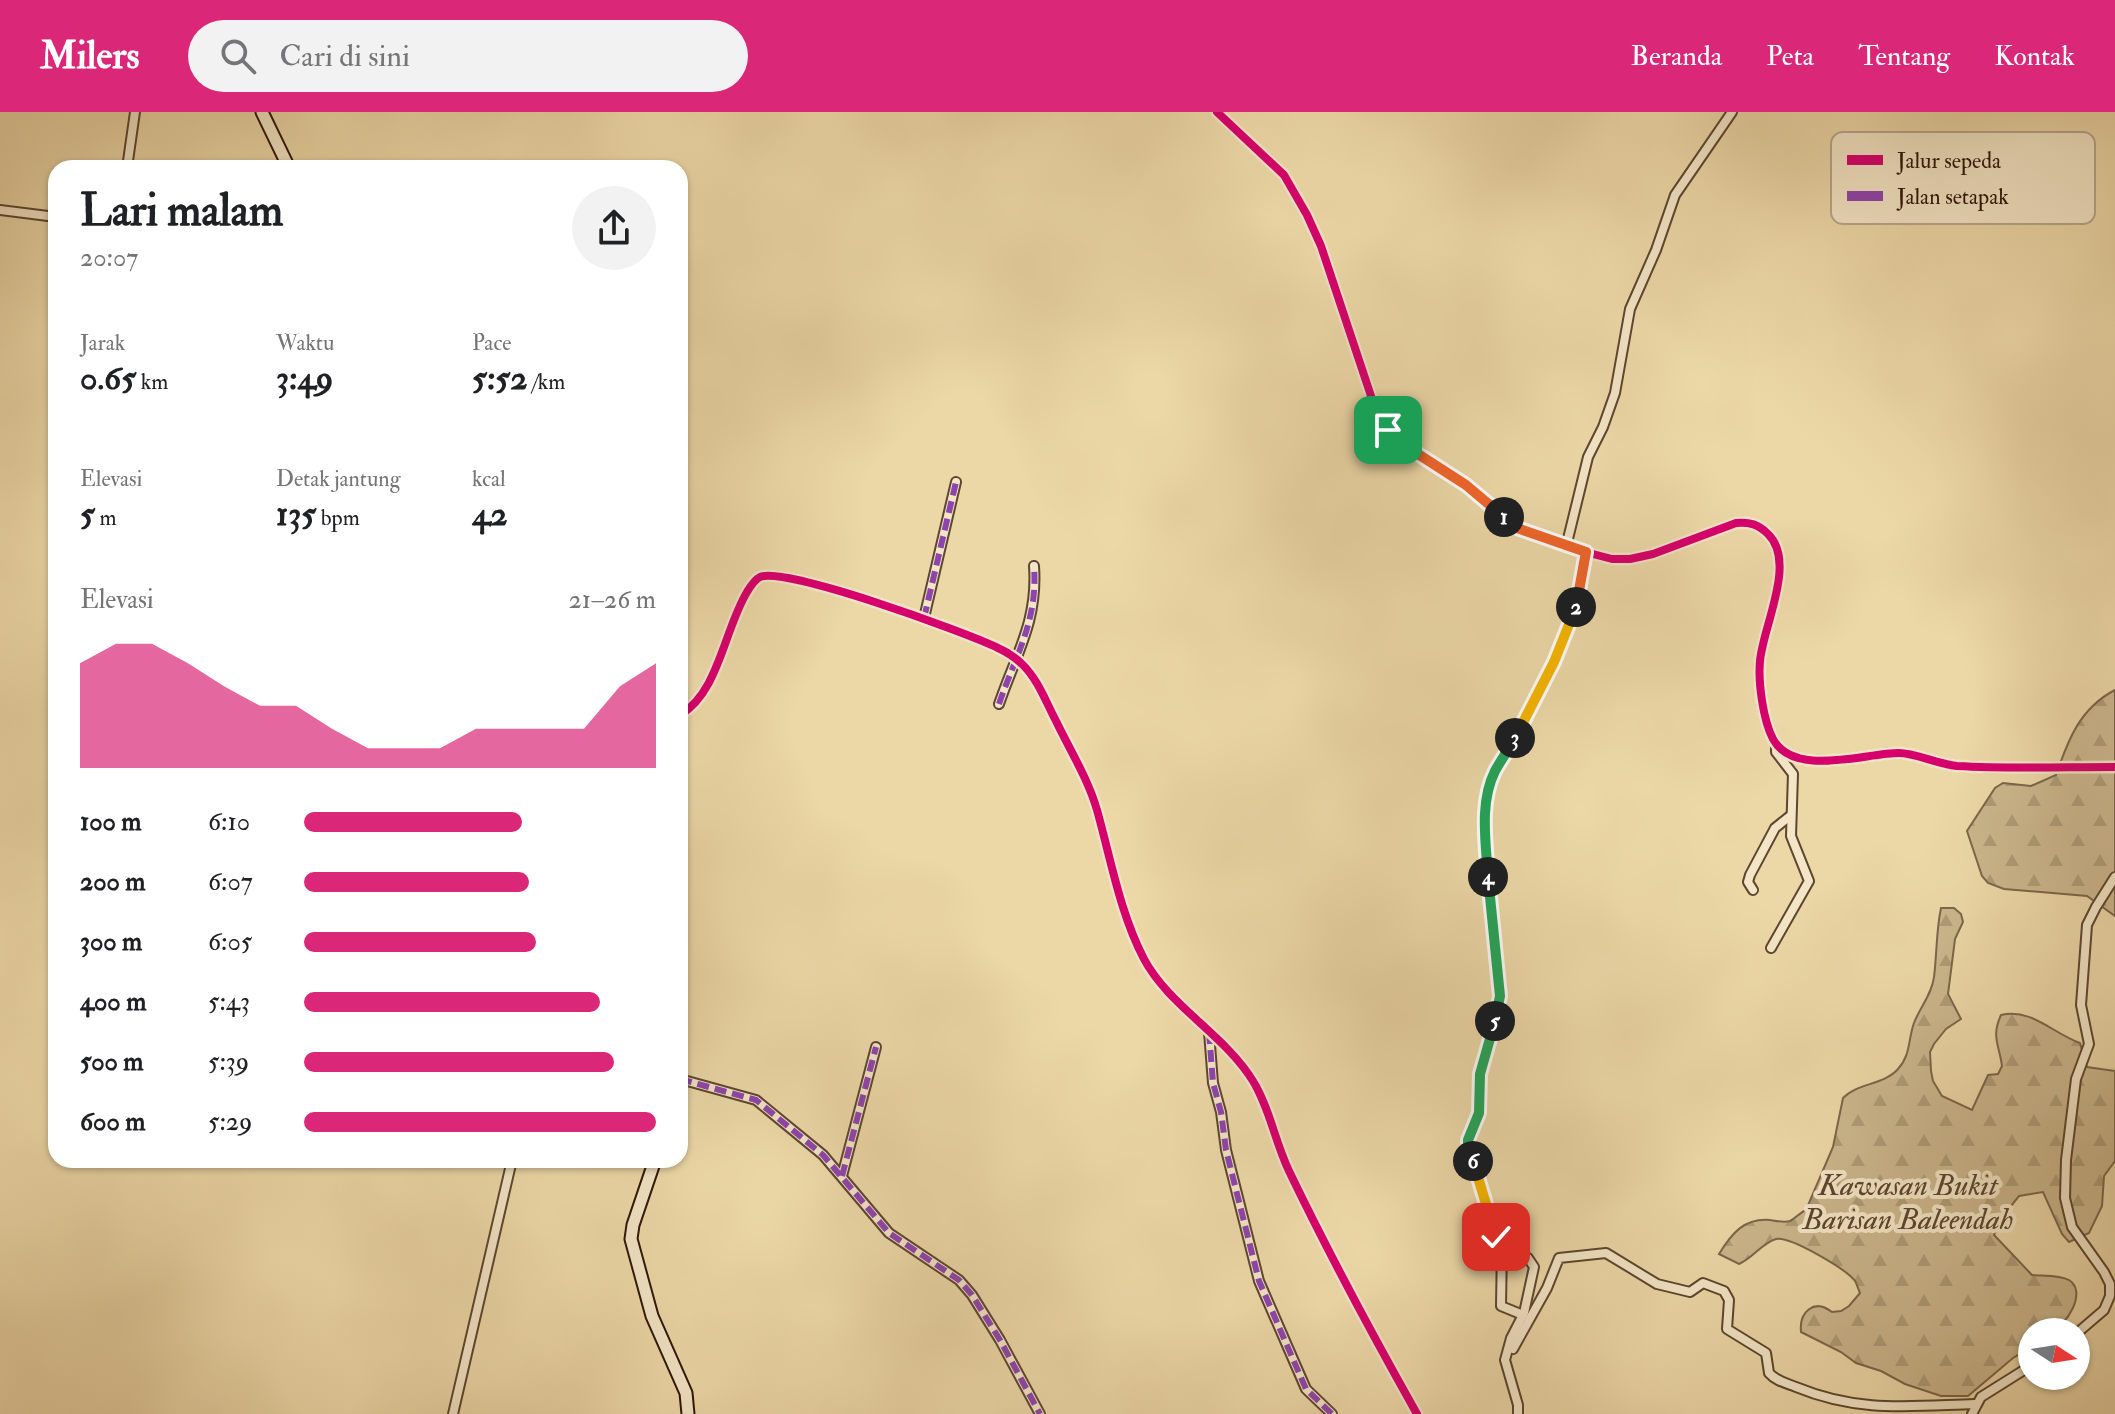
<!DOCTYPE html>
<html lang="id">
<meta charset="utf-8">
<style>
:root{--surface:#fff;--page:#f2f2f2;--text:#202124;--muted:#757577;--accent:#db2777}
body{margin:0;font-family:"IM FELL Double Pica",serif;background:var(--page);color:var(--text);height:100vh;display:flex;flex-direction:column;font-size:30px;white-space:nowrap}
*{box-sizing:border-box;margin:0}
p{font-size:26px;color:var(--muted)}
.icon{flex:none;width:44px;height:44px;fill:none;stroke:currentColor;stroke-width:2;stroke-linecap:round;stroke-linejoin:round}
.map{position:relative;flex:1;overflow:hidden}
.drawer{position:absolute;left:48px;top:48px;width:640px;height:1008px;display:flex;flex-direction:column;background:var(--surface);border-radius:24px;box-shadow:0 2px 6px #0004}
.drawer>*{flex:none}
.needle{width:52px;rotate:102deg}
.buttons{position:absolute;left:2018px;top:1206px;display:grid;gap:16px}
.buttons a{display:grid;place-items:center;width:72px;height:72px;border-radius:50%;background:var(--surface);box-shadow:0 2px 6px #0004;font-size:40px}
.pin{position:absolute;display:grid;place-items:center;width:68px;height:68px;color:#fff;margin:-34px;border-radius:16px;box-shadow:0 4px 12px #0006}
.km{position:absolute;width:40px;height:40px;margin:-20px;border-radius:50%;background:#222;color:#fff;font-size:22px;line-height:40px;text-align:center}
.round{display:grid;place-items:center;flex:none;width:84px;height:84px;border-radius:42px;background:var(--page)}
.summary{display:flex;align-items:center;justify-content:space-between;height:136px;padding:0 32px}
h1{font-size:44px;font-weight:800;line-height:60px}
.figures{display:grid;grid-template-columns:repeat(3,1fr);gap:12px;height:136px;padding:8px 32px}
.figures div{display:grid;align-content:center}
.figures b{font-size:34px;font-weight:800}
.figures small{font-size:22px;font-weight:400}
.figures p{font-size:22px}
.chart{height:224px;padding:16px 32px}
.chart p{display:flex;justify-content:space-between}
.chart svg{width:100%;height:144px;margin-top:8px;fill:var(--accent);opacity:.7}
ul{padding:0 32px;list-style:none;font-size:26px}
li{display:grid;grid-template-columns:128px 96px 1fr;align-items:center;height:60px}
li i{height:20px;border-radius:10px;background:var(--accent)}
header{display:flex;align-items:center;gap:48px;box-sizing:border-box;height:112px;padding:0 40px;background:var(--accent);color:#fff}
header strong{font-size:38px}
nav{display:flex;gap:44px;margin-inline-start:auto;font-size:28px}
.search{width:560px;height:72px;background:var(--page);display:flex;align-items:center;gap:20px;box-sizing:border-box;padding:0 28px;border-radius:44px;color:var(--muted);font-size:30px}
.map>svg:first-child{display:block}
</style>
<header>
<strong>Milers</strong>
<div class="search"><svg class="icon" aria-label="search" viewBox="0 0 24 24"><circle cx="10" cy="10" r="6"/><path d="M15 15l6 6"/></svg>Cari di sini</div>
<nav><a>Beranda</a><a>Peta</a><a>Tentang</a><a>Kontak</a></nav>
</header>
<div class="map">
<svg width="2115" height="1302" viewBox="0 0 2115 1302">
<defs>
<pattern id="forest-firs" width="22" height="20" patternUnits="userSpaceOnUse" patternTransform="scale(2)"><rect width="22" height="20" fill="#cbb68c"/><path d="M5 1l3.5 6h-7zM16 11l3.5 6h-7z" fill="#ae9c77"/></pattern>
</defs>
<rect width="100%" height="100%" fill="#ecd7a7"/>
<filter id="stains"><feTurbulence type="fractalNoise" baseFrequency=".0025" numOctaves="4"/><feColorMatrix values="0 0 0 0 .2 0 0 0 0 .09 0 0 0 0 .02 0 0 0 .5 -.17"/></filter>
<radialGradient id="worn" r=".72"><stop offset=".6" stop-color="#630" stop-opacity="0"/><stop offset="1" stop-color="#630" stop-opacity=".3"/></radialGradient>
<g fill="url(#forest-firs)" stroke="#7c664a" stroke-width="2">
<path d="M2115 578V804L2087 784 2004 777 1988 771 1982 764 1967 719 1995 676 2003 671 2031 674 2056 663C2068 628 2080 596 2115 578Z"/>
<path d="M1941 796H1954L1961 802 1963 810 1955 827 1948 882 1961 907 1946 917 1934 932 1930 940 1931 959 1933 969 1942 984 1972 998 1988 963 1998 962 2002 954C1999 932 1991 925 2001 903 2032 896 2052 921 2080 931L2087 955 2115 959V1049L2104 1064 2102 1094 2089 1121 2069 1130 2062 1122 2043 1080 2019 1084 2002 1105 1994 1123 2032 1163C2043 1164 2060 1163 2069 1168 2088 1180 2066 1214 2051 1220 2046 1222 2037 1220 2032 1220V1235L2013 1246 1968 1284H1941L1905 1272 1881 1259 1856 1251 1841 1240 1801 1220C1799 1200 1814 1186 1832 1200L1841 1199 1849 1194 1860 1181C1859 1179 1856 1170 1855 1169 1846 1157 1790 1124 1776 1127 1762 1131 1753 1146 1739 1152L1719 1142C1732 1121 1744 1106 1770 1108 1776 1109 1784 1111 1790 1109 1796 1106 1799 1101 1806 1098L1833 1035 1843 986C1857 971 1884 973 1898 957 1911 943 1908 927 1914 911 1920 895 1932 882 1934 865 1937 842 1936 819 1941 796Z"/>
</g>
<g fill="none" stroke-linecap="round" stroke-linejoin="round">
<defs>
<g id="street">
<path d="M1217 0 1284 63 1307 103 1321 134 1372 287 1388 318 1404 333 1466 373 1517 416 1566 435 1612 447H1630L1653 442 1736 411C1750 410 1758 412 1768 422 1797 450 1763 514 1760 549 1758 570 1763 608 1773 627 1794 666 1865 641 1899 641 1915 641 1937 652 1957 654 2010 657 2062 655 2115 655"/>
<polyline points="127,56 135,0"/>
<polyline points="0,98 56,105"/>
<polyline points="1566,435 1588,345 1603,315 1615,281 1630,197 1656,138 1675,83 1732,0"/>
<polyline points="924,506 956,370"/>
<path d="M999 592C1016 542 1038 509 1034 454"/>
<path d="M680 603C719 580 724 518 747 480 750 475 754 468 760 465 784 454 965 520 996 535 1005 539 1016 546 1023 553 1038 568 1046 590 1056 609 1070 638 1088 667 1097 698 1111 748 1120 801 1144 847 1169 894 1225 923 1253 969 1270 997 1275 1030 1289 1059 1329 1142 1372 1222 1417 1302"/>
<polyline points="1753,778 1748,770 1750,763 1775,716 1790,704"/>
<polyline points="1771,836 1809,769 1791,724 1793,662 1776,640 1776,631"/>
<polyline points="1209,920 1213,971 1221,1000 1226,1038 1259,1169 1306,1277 1332,1302"/>
<polyline points="680,967 756,988 823,1043 889,1121 959,1168 972,1183 1000,1228 1040,1302"/>
<polyline points="842,1064 876,935"/>
<polyline points="1502,1134 1501,1194 1523,1203"/>
<polyline points="2076,1222 2104,1198 2110,1184 2110,1172 2104,1160 2072,1115 2065,1086 2066,1048 2076,967 2089,932 2081,893 2087,813 2096,795 2115,765"/>
<path d="M1513 1237 1547 1176 1559 1146 1606 1141 1657 1172 1690 1180 1703 1171 1724 1179 1729 1188 1727 1217 1766 1241 1769 1261C1776 1269 1786 1271 1796 1275 1859 1301 1909 1294 1975 1292"/>
<polyline points="453,1302 512,1048"/>
<polyline points="1518,1302 1518,1293 1505,1248 1511,1226 1524,1201 1534,1155 1528,1146 1502,1134 1496,1125 1479,1065 1468,1038 1468,1028 1480,996 1480,962 1500,884 1488,778 1485,713 1487,682 1494,661 1519,621 1554,550 1575,501 1586,440"/>
<polyline points="1972,1302 1981,1285 2032,1253"/>
</g>
<g id="secondary">
<polyline points="262,0 289,56"/>
<polyline points="655,1048 633,1113 631,1127 652,1204 686,1281 688,1302"/>
</g>
</defs>
<use href="#street" stroke="#5c462f" stroke-width="12"/>
<use href="#secondary" stroke="#2c1607" stroke-width="15"/>
<use href="#street" stroke="#f3e5c6" stroke-width="8"/>
<use href="#secondary" stroke="#f3e5c6" stroke-width="11"/>
<g stroke="#8e44ad" stroke-width="6" stroke-dasharray="12 6" stroke-linecap="butt">
<polyline points="924,506 956,370"/>
<path d="M999 592C1016 542 1038 509 1034 454"/>
<polyline points="1209,920 1213,971 1221,1000 1226,1038 1259,1169 1306,1277 1332,1302"/>
<polyline points="680,967 756,988 823,1043 889,1121 959,1168 972,1183 1000,1228 1040,1302"/>
<polyline points="842,1064 876,935"/>
</g>
<defs>
<g id="cycleway">
<path d="M1217 0 1284 63 1307 103 1321 134 1372 287 1388 318 1404 333 1466 373 1517 416 1566 435 1612 447H1630L1653 442 1736 411C1750 410 1758 412 1768 422 1797 450 1763 514 1760 549 1758 570 1763 608 1773 627 1794 666 1865 641 1899 641 1915 641 1937 652 1957 654 2010 657 2062 655 2115 655"/>
<path d="M680 603C719 580 724 518 747 480 750 475 754 468 760 465 784 454 965 520 996 535 1005 539 1016 546 1023 553 1038 568 1046 590 1056 609 1070 638 1088 667 1097 698 1111 748 1120 801 1144 847 1169 894 1225 923 1253 969 1270 997 1275 1030 1289 1059 1329 1142 1372 1222 1417 1302"/>
</g>
</defs>
<use href="#cycleway" stroke="#f3e5c6" stroke-width="13"/>
<use href="#cycleway" stroke="#d6006c" stroke-width="8"/>
</g>
<g fill="none" stroke-linecap="round" stroke-linejoin="round">
<defs>
<polyline id="split-1" points="1388,318 1404,333 1466,373 1504,405"/>
<polyline id="split-2" points="1504,405 1517,416 1586,440 1576,495"/>
<polyline id="split-3" points="1515,626 1554,550 1576,495"/>
<path id="split-4" d="M1488 765C1486 731 1479 691 1495 659 1501 648 1509 637 1515 626"/>
<polyline id="split-5" points="1488,765 1500,884 1495,909"/>
<polyline id="split-6" points="1473,1049 1468,1038 1468,1028 1479,1001 1480,962 1495,909"/>
<polyline id="split-7" points="1473,1049 1496,1125"/>
</defs>
<use href="#split-1" stroke="#fff" stroke-width="16"/>
<use href="#split-2" stroke="#fff" stroke-width="16"/>
<use href="#split-3" stroke="#fff" stroke-width="16"/>
<use href="#split-4" stroke="#fff" stroke-width="16"/>
<use href="#split-5" stroke="#fff" stroke-width="16"/>
<use href="#split-6" stroke="#fff" stroke-width="16"/>
<use href="#split-7" stroke="#fff" stroke-width="16"/>
<use href="#split-1" stroke="#f0652b" stroke-width="10"/>
<use href="#split-2" stroke="#f0652b" stroke-width="10"/>
<use href="#split-3" stroke="#f5b400" stroke-width="10"/>
<use href="#split-4" stroke="#22a559" stroke-width="10"/>
<use href="#split-5" stroke="#22a559" stroke-width="10"/>
<use href="#split-6" stroke="#22a559" stroke-width="10"/>
<use href="#split-7" stroke="#f5b400" stroke-width="10"/>
</g>
<g text-anchor="middle" dominant-baseline="central" stroke-width="8" stroke-linejoin="round" paint-order="stroke">
<g font-size="30" font-style="italic" fill="#5c462f" stroke="#f3e5c6">
<text x="1908" y="1073">Kawasan Bukit<tspan x="1908" dy="34">Barisan Baleendah</tspan></text>
</g>
</g>
<rect x="1831" y="20" width="264" height="92" rx="12" fill="#f3e5c6" stroke="#b7a78d" stroke-width="2"/>
<rect x="1847" y="43" width="36" height="10" fill="#d6006c"/>
<rect x="1847" y="79" width="36" height="10" fill="#8e44ad"/>
<g font-size="22" fill="#2c1607">
<text x="1897" y="56">Jalur sepeda</text>
<text x="1897" y="92">Jalan setapak</text>
</g>
<rect width="100%" height="100%" filter="url(#stains)"/>
<rect width="100%" height="100%" fill="url(#worn)"/>
</svg>
<div class="buttons">
<a><svg class="needle" viewBox="-14 -14 28 28"><path d="M0-13l5 13h-10z" fill="#e53935"/><path d="M0 13l5-13h-10z" fill="#757577"/></svg></a>
</div>
<div class="pin" style="left:1388px;top:318px;background:#1e9e55"><svg class="icon" aria-label="arrive" viewBox="0 0 24 24"><path d="M6 21V4h12l-3 4 3 4H6"/></svg></div>
<div class="pin" style="left:1496px;top:1125px;background:#d93025"><svg class="icon" aria-label="check" viewBox="0 0 24 24"><path d="M5 12l5 5 9-10"/></svg></div>
<b class="km" style="left:1504px;top:405px">1</b>
<b class="km" style="left:1576px;top:495px">2</b>
<b class="km" style="left:1515px;top:626px">3</b>
<b class="km" style="left:1488px;top:765px">4</b>
<b class="km" style="left:1495px;top:909px">5</b>
<b class="km" style="left:1473px;top:1049px">6</b>
<section class="drawer">
<div class="summary"><div><h1>Lari malam</h1><p>20:07</p></div><a class="round"><svg class="icon" aria-label="share" viewBox="0 0 24 24"><path d="M12 15V3M7 8l5-5 5 5M5 13v7h14v-7"/></svg></a></div>
<div class="figures">
<div><p>Jarak</p><b>0.65<small> km</small></b></div>
<div><p>Waktu</p><b>3:49</b></div>
<div><p>Pace</p><b>5:52<small> /km</small></b></div>
</div>
<div class="figures">
<div><p>Elevasi</p><b>5<small> m</small></b></div>
<div><p>Detak jantung</p><b>135<small> bpm</small></b></div>
<div><p>kcal</p><b>42</b></div>
</div>
<div class="chart"><p><span>Elevasi</span>21–26 m</p>
<svg viewBox="0 0 160 44" preserveAspectRatio="none"><path d="M0 44V12L10 6L20 6L30 12L40 19L50 25L60 25L70 32L80 38L90 38L100 38L110 32L120 32L130 32L140 32L150 19L160 12V44z"/></svg>
</div>
<ul>
<li><b>100 m</b>6:10<i style="width:62%"></i></li>
<li><b>200 m</b>6:07<i style="width:64%"></i></li>
<li><b>300 m</b>6:05<i style="width:66%"></i></li>
<li><b>400 m</b>5:43<i style="width:84%"></i></li>
<li><b>500 m</b>5:39<i style="width:88%"></i></li>
<li><b>600 m</b>5:29<i style="width:100%"></i></li>
</ul>
</section>
</div>
